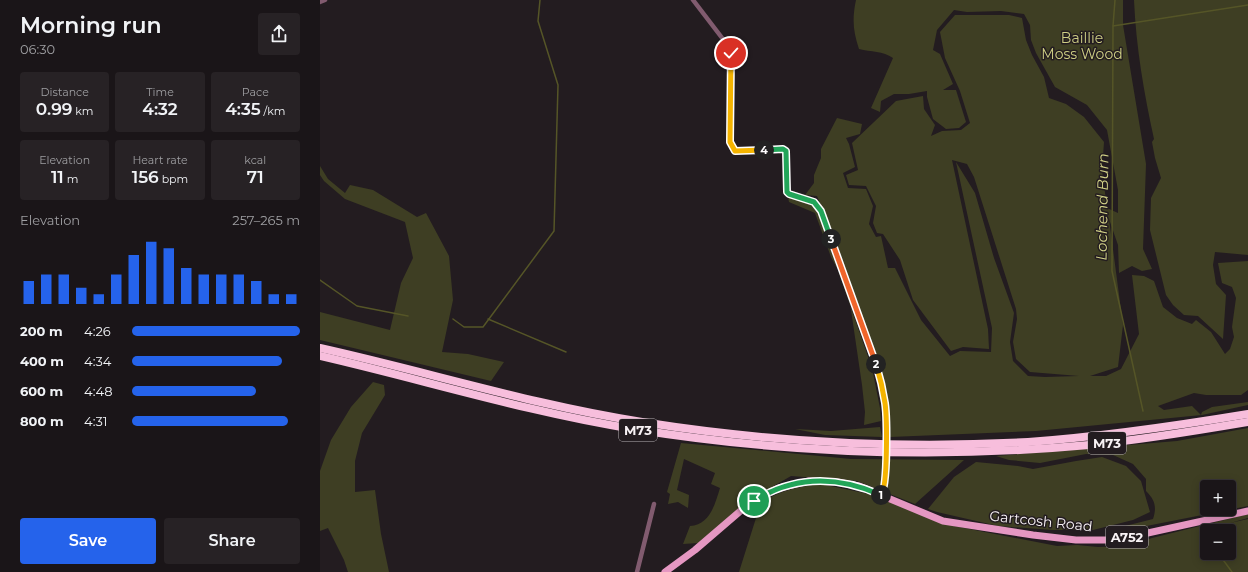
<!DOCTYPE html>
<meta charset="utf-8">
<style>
:root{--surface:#1a1518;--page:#272225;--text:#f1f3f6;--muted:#9f9fa2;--line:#383437;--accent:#2563eb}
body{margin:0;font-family:Montserrat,sans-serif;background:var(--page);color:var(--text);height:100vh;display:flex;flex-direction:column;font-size:15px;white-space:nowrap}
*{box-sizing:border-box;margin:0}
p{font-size:13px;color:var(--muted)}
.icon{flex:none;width:22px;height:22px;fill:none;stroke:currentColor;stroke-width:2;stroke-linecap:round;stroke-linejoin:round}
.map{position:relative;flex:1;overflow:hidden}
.panel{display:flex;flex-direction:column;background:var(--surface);width:320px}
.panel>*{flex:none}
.buttons{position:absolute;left:880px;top:480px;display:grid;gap:8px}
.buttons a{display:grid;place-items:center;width:36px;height:36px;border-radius:4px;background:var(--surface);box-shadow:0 2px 10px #0003,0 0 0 1px var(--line);font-size:20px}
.pin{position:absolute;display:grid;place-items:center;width:34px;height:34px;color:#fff;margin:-17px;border:2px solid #fff;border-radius:50%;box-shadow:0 1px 4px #0007}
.km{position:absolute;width:20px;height:20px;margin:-10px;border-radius:50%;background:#222;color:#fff;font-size:11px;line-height:20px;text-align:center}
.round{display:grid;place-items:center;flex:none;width:42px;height:42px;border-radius:4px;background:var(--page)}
.overview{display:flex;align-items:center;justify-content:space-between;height:68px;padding:0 20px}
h1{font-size:22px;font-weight:600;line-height:30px}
.metrics{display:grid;grid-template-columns:repeat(3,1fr);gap:6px;height:68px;padding:4px 20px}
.metrics div{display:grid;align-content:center;border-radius:4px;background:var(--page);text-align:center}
.metrics b{font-size:17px;font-weight:600}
.metrics small{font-size:11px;font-weight:400}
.metrics p{font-size:11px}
.chart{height:112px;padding:8px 20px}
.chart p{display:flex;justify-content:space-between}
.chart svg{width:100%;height:72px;margin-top:4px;stroke:var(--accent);stroke-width:6}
.cta{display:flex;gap:8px;margin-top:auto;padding:8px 20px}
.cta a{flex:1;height:46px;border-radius:4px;background:var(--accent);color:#fff;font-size:16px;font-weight:600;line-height:46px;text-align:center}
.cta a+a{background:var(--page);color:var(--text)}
ul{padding:0 20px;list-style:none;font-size:13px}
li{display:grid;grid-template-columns:64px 48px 1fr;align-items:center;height:30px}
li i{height:10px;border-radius:5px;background:var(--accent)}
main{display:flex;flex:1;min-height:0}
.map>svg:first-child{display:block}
</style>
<main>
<section class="panel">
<div class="overview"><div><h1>Morning run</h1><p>06:30</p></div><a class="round"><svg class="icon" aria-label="share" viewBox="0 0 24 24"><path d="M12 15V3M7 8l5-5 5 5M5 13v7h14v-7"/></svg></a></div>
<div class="metrics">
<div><p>Distance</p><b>0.99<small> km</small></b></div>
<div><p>Time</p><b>4:32</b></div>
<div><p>Pace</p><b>4:35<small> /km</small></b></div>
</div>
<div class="metrics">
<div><p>Elevation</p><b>11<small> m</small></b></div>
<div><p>Heart rate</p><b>156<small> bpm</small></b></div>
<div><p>kcal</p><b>71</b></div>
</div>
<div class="chart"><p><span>Elevation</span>257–265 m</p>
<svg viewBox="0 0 160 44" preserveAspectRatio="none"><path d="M5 44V30M15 44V26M25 44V26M35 44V34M45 44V38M55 44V26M65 44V14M75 44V6M85 44V10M95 44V22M105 44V26M115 44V26M125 44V26M135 44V30M145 44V38M155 44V38"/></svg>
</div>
<ul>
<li><b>200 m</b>4:26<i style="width:100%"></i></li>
<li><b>400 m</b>4:34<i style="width:89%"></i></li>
<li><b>600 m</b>4:48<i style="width:74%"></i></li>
<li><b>800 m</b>4:31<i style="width:93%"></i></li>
</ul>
<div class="cta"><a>Save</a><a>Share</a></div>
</section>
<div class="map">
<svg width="928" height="572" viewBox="0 0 928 572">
<rect width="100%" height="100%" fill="#231c20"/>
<g fill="#3e3e23" fill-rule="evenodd">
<path d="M536 0H803V25L826 164 823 249 832 269 822 271 812 266 799 273 798 245 789 219 803 325 798 367 770 376H786L801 369 819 334 812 275 824 276 834 281 843 307 857 318 872 324 876 320 891 332 905 354 910 349 914 337 912 327 916 298 912 287 902 283 898 263 928 261V390L921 395H886L874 393 838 406 844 410 872 406 881 415 882 412 892 407 928 402V405L882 415 716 431 570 437 567 397 563 377 514 236 497 196 485 195 494 183V175L501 158V149L517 118 542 124 540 134 526 138 529 144 535 167 523 173 528 188 546 189 553 206 549 224 556 237 561 236 568 268H575L601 320 630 356 640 351 671 352 672 328 636 162 655 193 674 258 694 313 690 342 693 361 708 376 725 377 759 376 710 372 696 359 693 342 697 319 696 309 654 177 647 164 632 160 668 329 669 349 643 347 631 351 593 300 580 260 563 234 557 233 553 223 556 206 546 186 529 185 526 175 538 170 532 143 576 101 603 96 604 109 615 125 611 136 622 131 641 130 650 123 640 91 625 58 620 32 635 15H689L702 18 706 40 712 55 724 77 729 98 746 104 764 117 784 142 782 170 787 208 798 213V190L787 130 767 105 735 87 716 53 711 40 710 25 704 14 681 11 647 12 634 10 617 30 613 50 620 54 633 84 623 90H636L646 122 639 128 626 129 613 119 607 97V91L589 94H574L561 101 560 112 551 108 573 58C563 51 551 52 539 49 533 31 532 19 536 0Z"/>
<path d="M814 0H928V255L895 252 893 265 896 284 906 295 903 339 878 316 864 315 853 305 846 295 830 230 831 198 841 178 835 158 832 142 834 139C824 93 816 47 814 0Z"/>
<polygon points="0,166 8,179 25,193 30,185 53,190 97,217 106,213 129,256 133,300 122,352 148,354 184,362 171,381 0,340 0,312 70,330 81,283 93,258 85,222 25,199 4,181 0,175"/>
<polygon points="468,197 492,205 498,213 552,368 560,408 561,421 544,425 545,412 542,385 530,303 520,274 511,257 495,213 469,202"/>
<polygon points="53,382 64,385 65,395 42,433 35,461 35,492 55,490 61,534 69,572 28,572 24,560 8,528 0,531 0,471 11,440 31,407"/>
<polygon points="560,427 562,437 505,435 475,429 511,431"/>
<path d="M928 428V506L796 532 785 531 833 519C837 507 835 500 826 491V479L813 464 793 455 766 454 720 463 689 460 676 456 857 441ZM887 487H909V509H887Z"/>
<path d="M361 443 531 459 644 460 595 504 537 481 471 476 433 498 378 543 363 544 370 526C390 525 395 504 400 488L391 484 395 473 364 459 357 490 369 495 368 508 358 502 348 504 350 494 347 492Z"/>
<polygon points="782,457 806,466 821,481 830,512 813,520 773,530 733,530 678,526 617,512 608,509 634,477 656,462 698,466 713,469 756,461"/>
<path d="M501 484 549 494 634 526 737 546 757 545 778 547 809 546 832 538 928 514V518L910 523 928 519V572H419L436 518V505C459 491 475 487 501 484ZM887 531H909V553H887Z"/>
</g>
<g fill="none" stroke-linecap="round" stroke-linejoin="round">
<g stroke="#555527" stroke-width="1.5">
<polyline points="795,0 793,26 792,271 823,411"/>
<polyline points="793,26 928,5"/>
<polyline points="0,280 37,306 88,316"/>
<polyline points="133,319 144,327 163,327 234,231 238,85 218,21 220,0"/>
<polyline points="168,319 246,352"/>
<polyline points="883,533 887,539"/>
<polyline points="898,553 912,572"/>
</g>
<g stroke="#815b6f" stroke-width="4.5">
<polyline points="373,0 409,47 411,53 410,142 415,151 463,149 467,154 467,192 469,194 494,202 501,211 558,371 563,389 566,424"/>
<polyline points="0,2 5,0"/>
<polyline points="562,495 564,490 565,475"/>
<polyline points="317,572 334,504"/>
</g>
<polyline stroke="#e597c2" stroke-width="7" points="345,572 375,550 425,507 440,497 459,488 489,481 517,482 539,486 623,521 713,535 756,540 796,540 928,511"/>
<g stroke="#f7bedc" stroke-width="8">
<path d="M0 348C108 372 213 405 322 422 449 442 579 449 708 442 782 437 855 426 928 414"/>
<path d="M0 356C104 380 207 412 313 429 463 453 617 459 769 445 822 440 875 431 928 422"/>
</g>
<polyline stroke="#815b6f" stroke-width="4.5" points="565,475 566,424"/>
</g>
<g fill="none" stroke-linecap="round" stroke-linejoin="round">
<defs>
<path id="split-1" d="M434 501C475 475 518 476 561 495"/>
<path id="split-2" d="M556 364C560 377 563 390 565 403 567 417 568 487 561 495"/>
<polyline id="split-3" points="511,239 556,364"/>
<polyline id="split-4" points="444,150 463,149 466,151 467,192 469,194 494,202 501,211 511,239"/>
<polyline id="split-5" points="411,53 410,142 415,151 444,150"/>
</defs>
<use href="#split-1" stroke="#fff" stroke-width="8"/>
<use href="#split-2" stroke="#fff" stroke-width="8"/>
<use href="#split-3" stroke="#fff" stroke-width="8"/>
<use href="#split-4" stroke="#fff" stroke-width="8"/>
<use href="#split-5" stroke="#fff" stroke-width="8"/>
<use href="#split-1" stroke="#22a559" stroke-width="5"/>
<use href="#split-2" stroke="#f5b400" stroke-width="5"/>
<use href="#split-3" stroke="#f0652b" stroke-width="5"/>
<use href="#split-4" stroke="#22a559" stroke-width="5"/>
<use href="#split-5" stroke="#f5b400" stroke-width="5"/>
</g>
<g text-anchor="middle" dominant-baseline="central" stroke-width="3" stroke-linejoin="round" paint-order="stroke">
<g fill="#231c20" stroke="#b8b2b5" stroke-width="1">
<rect x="299" y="419" width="38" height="22" rx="3"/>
<rect x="768" y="432" width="38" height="22" rx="3"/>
<rect x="786" y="526" width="42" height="22" rx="3"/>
</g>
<g font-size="13" font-weight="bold" fill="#f8f2f5">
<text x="318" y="430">M73</text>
<text x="787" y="443">M73</text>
<text x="807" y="537">A752</text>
</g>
<g font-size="14" fill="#cece84" stroke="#231c20">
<text x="762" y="38">Baillie<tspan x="762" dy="16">Moss Wood</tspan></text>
</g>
<g font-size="14" fill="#f8f2f5" stroke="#231c20">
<text transform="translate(721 521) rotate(6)">Gartcosh Road</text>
</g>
<g font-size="15" font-style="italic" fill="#d3d388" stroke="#231c20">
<text transform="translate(782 207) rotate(-89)">Lochend Burn</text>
</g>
</g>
</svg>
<div class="buttons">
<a>+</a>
<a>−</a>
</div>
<div class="pin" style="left:434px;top:501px;background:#1e9e55"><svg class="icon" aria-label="arrive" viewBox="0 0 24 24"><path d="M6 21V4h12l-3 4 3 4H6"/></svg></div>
<div class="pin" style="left:411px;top:53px;background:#d93025"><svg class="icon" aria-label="check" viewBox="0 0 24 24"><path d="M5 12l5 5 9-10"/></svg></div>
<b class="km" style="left:561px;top:495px">1</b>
<b class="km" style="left:556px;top:364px">2</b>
<b class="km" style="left:511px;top:239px">3</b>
<b class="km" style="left:444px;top:150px">4</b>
</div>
</main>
